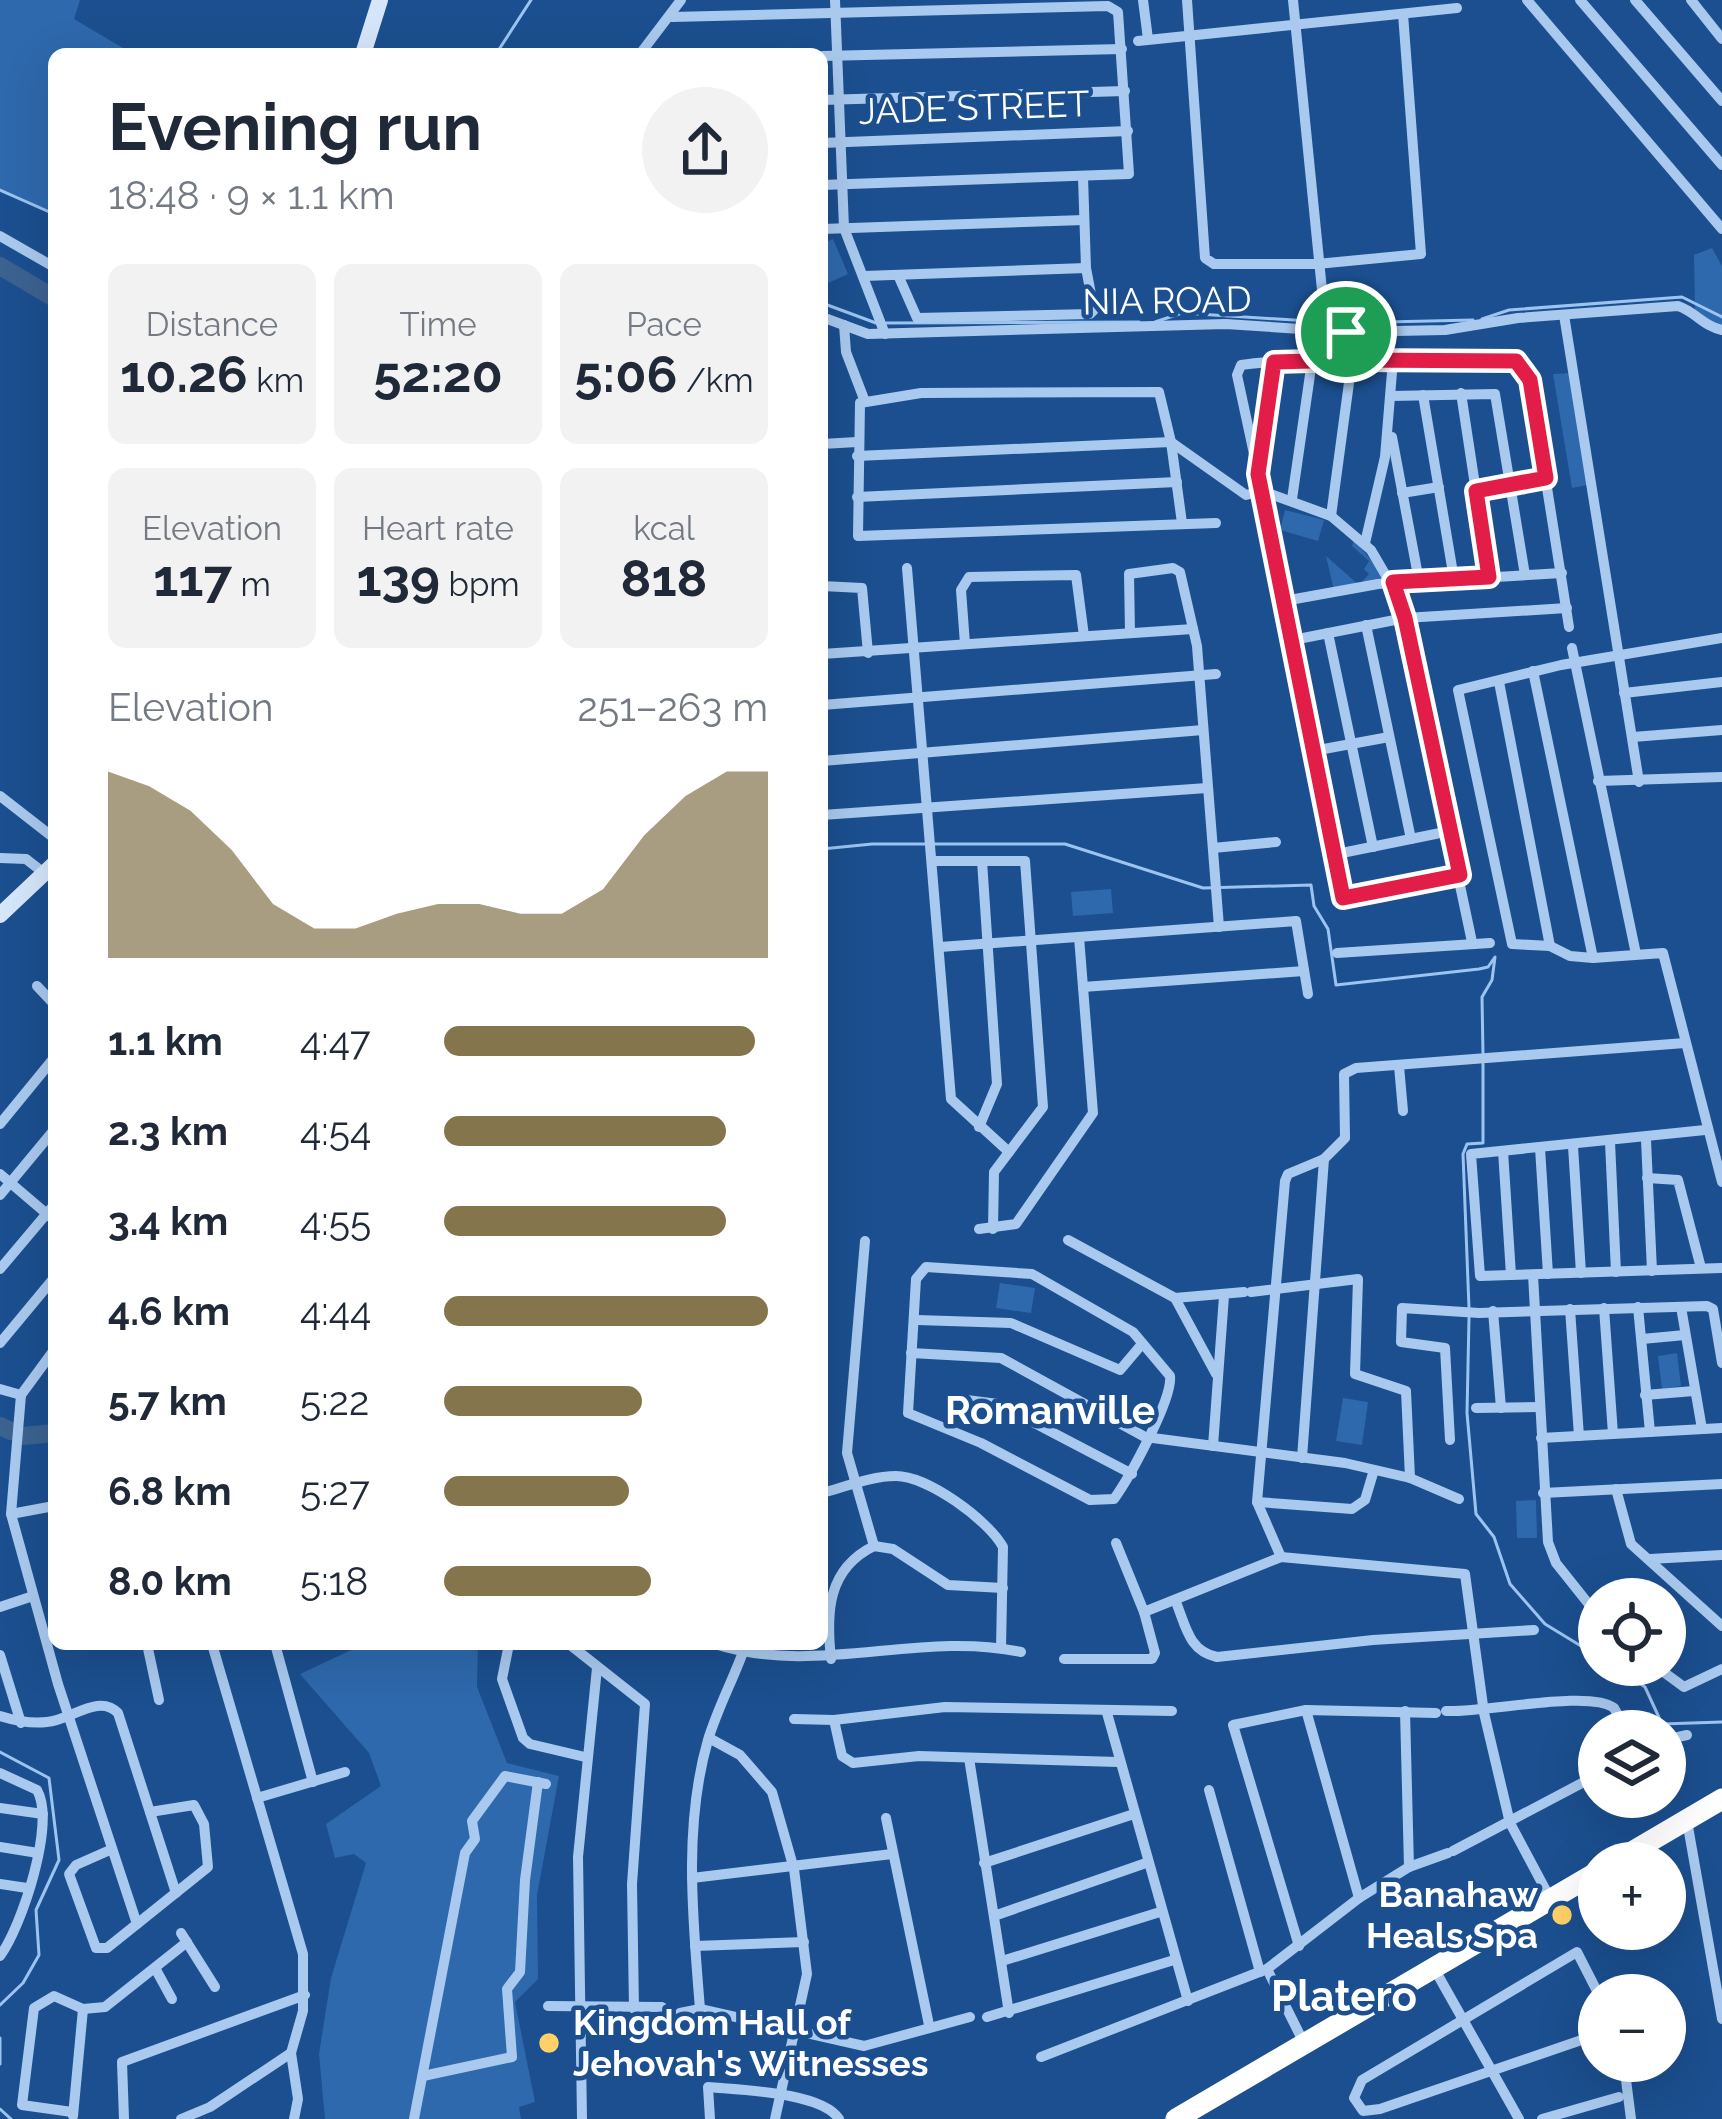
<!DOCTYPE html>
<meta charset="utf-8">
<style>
:root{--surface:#fff;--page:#f2f2f3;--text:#1f2937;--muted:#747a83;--accent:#84754c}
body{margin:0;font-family:Raleway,sans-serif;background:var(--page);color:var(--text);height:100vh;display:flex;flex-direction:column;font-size:45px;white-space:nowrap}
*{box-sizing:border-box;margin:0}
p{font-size:39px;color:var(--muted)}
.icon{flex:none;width:66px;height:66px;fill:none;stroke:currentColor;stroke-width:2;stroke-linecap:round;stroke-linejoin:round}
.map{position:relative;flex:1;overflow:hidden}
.details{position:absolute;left:48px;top:48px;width:780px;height:1602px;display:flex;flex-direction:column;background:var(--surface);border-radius:18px;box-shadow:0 12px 48px #0002}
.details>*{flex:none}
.controls{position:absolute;left:1578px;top:1578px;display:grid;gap:24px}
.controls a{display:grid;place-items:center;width:108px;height:108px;border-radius:50%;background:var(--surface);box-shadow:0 12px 48px #0002;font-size:60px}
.pin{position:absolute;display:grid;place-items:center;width:102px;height:102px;color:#fff;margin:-51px;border:6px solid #fff;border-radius:50%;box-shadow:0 3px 12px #0007}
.round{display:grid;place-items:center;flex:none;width:126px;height:126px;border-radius:63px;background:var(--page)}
.summary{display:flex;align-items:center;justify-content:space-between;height:204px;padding:0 60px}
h1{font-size:66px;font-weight:700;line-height:90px}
.figures{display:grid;grid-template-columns:repeat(3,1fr);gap:18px;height:204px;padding:12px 60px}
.figures div{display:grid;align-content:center;border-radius:18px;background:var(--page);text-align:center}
.figures b{font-size:51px;font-weight:700}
.figures small{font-size:33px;font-weight:400}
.figures p{font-size:33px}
.chart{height:336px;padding:24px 60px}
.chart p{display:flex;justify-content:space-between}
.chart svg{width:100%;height:216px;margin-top:12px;fill:var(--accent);opacity:.7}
ul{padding:0 60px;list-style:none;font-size:39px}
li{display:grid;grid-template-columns:192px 144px 1fr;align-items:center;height:90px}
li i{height:30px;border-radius:15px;background:var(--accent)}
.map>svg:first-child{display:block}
</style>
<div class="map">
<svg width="1722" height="2119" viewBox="0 0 1722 2119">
<rect width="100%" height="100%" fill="#1b4f8f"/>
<g fill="#2e69ad">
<polygon points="0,0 80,0 74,19 123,48 122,54 54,54 54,214 0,190"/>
<polygon points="833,239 848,274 828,283 822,244"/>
<polygon points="1712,248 1722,266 1722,328 1695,312 1694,255"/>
<polygon points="1571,373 1592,484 1572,488 1553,374"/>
<polygon points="1285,510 1324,520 1318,541 1280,530"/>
<polygon points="1354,539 1390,584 1335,595 1326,556 1359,585 1369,574 1364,569 1369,561 1352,546"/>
<polygon points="1111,889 1113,913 1073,916 1071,892"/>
<polygon points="1000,1283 1035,1288 1031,1313 996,1308"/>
<polygon points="1677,1353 1681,1386 1662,1389 1658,1356"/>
<polygon points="1343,1398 1368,1402 1362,1445 1336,1441"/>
<polygon points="1536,1500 1537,1538 1517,1538 1516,1501"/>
<polygon points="364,1644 478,1644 477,1687 507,1763 559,1776 537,1895 538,1979 515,2002 535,2102 519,2107 521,2119 325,2119 319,2054 331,1978 366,1863 354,1854 335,1858 326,1824 381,1786 369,1753 300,1674"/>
</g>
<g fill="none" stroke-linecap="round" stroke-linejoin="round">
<g stroke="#9cc4f0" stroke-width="3">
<polyline points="496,54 531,0"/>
<polyline points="0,190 54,214"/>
<polyline points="822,303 876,323"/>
<polyline points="1482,319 1509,310 1682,297 1722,317"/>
<polyline points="1155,322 1182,313 1341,323 1473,320"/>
<polyline points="885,323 1139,322"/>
<polyline points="822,849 872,844 1065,844 1203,888 1311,885 1314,906 1328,929 1336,985 1479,969 1488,967 1495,957 1492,980 1482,997 1483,1054"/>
<polyline points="1469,1308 1463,1154 1467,1144 1483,1143 1483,1064"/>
<polyline points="1469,1318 1467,1413 1476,1514 1494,1537 1510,1584 1545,1624 1599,1657"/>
<polyline points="1613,1665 1645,1687 1662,1724 1722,1722"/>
<polyline points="0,1752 49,1778 59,1860 36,1910 39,1955 23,1983 0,2005"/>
<polyline points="0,2038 0,2064"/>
<polyline points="0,2109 11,2119"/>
</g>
<g stroke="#3c6290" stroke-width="18">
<polyline points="0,266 54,298"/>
<polyline points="0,1426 11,1431"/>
<polyline points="23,1436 54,1433"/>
</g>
<g stroke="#a9c9ee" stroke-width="10">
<polyline points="835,0 844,228 885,334"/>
<polyline points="1143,0 1148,39"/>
<polyline points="1187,0 1205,258 1214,264 1317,264 1421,254 1403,14"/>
<polyline points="1293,0 1326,330"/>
<polyline points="1527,0 1722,229"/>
<polyline points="1580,0 1722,165"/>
<polyline points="1635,0 1722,101"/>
<polyline points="1691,0 1722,39"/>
<polyline points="672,17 1108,6 1118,12 1129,174 822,185"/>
<polyline points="1138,41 1457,8"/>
<polyline points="640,54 681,0"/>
<polyline points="822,56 1122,49"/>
<polyline points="822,100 1125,91"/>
<polyline points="822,143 1128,131"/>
<polyline points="822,229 1084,220"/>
<polyline points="0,236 54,267"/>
<polyline points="898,275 917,318 1090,314 1094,310 1086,268 1083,177"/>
<polyline points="864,276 1086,268"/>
<polyline points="1564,315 1639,782"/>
<path d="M822 317 868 334 1226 324 1346 332 1445 330 1518 318 1678 306C1696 312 1703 326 1722 330"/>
<polyline points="844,325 846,352 864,399"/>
<path d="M1357 331 1351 368 1331 516 1262 491 1237 375 1241 365C1282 359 1484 349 1516 361L1530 380 1569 627"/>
<polyline points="1346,332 1350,365"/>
<polyline points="1461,393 1489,577"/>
<polyline points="1423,395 1454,579"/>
<polyline points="1391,396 1495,394 1525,575"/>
<polyline points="1392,437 1419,581"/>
<polyline points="822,444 857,442"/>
<polyline points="857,456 1171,442 1182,523"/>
<polyline points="1260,465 1274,361"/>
<polyline points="1476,491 1546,478"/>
<polyline points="1402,493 1439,487"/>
<polyline points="857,497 1177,482"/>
<polyline points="1292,499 1312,361"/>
<polyline points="1331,516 1371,550 1399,598 1472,942"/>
<polyline points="1216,523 858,536 860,403 921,393 1159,392 1171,442 1246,495 1262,491 1343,898 1460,875"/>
<polyline points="1365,543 1385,457 1393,360"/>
<polyline points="907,568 951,1099 1009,1152"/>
<polyline points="822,586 862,588 868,653"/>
<polyline points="1284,601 1378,584 1562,573"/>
<polyline points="1366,625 1411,839"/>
<polyline points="1130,632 1129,574 1173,568 1180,572 1197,646 1219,927"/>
<polyline points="1328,633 1373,847"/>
<polyline points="1722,638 1561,665 1458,690 1512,944 1550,946 1570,956 1593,958 1663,953 1722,1182"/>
<polyline points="1293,640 1405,618 1567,608"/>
<polyline points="965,644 961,590 969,577 1076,575 1084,636"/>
<polyline points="1572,648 1636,954"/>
<polyline points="822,654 1193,629"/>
<polyline points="1533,671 1593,958"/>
<polyline points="1499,682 1550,946"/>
<polyline points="1624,693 1722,682"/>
<polyline points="822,705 1216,674"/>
<polyline points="1633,737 1722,730"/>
<polyline points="1313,751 1389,737"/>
<polyline points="822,761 1203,730"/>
<polyline points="1598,781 1722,777"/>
<polyline points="0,796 54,838"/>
<polyline points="822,815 1207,788"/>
<polyline points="1213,848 1276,842"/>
<polyline points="1332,855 1450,831"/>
<polyline points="0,858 26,859 44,873"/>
<polyline points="933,861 1025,861 1043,1107 994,1172 993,1229"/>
<polyline points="940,947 1296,921 1308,994"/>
<polyline points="1337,953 1490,943"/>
<polyline points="37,986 54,1004"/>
<polyline points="1083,987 1304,971"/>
<polyline points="1399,1066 1403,1111"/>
<polyline points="0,1124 54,1058"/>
<polyline points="979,1127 997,1084 982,861"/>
<polyline points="1705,1130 1471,1154 1480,1276 1722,1268"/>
<polyline points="1646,1140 1652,1271"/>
<polyline points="1610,1142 1616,1272"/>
<polyline points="1573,1146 1581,1273"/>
<polyline points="1540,1148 1548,1274"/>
<polyline points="1503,1151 1511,1275"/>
<polyline points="0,1174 54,1220"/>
<polyline points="1647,1178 1678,1180 1701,1268"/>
<polyline points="0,1195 54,1130"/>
<polyline points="979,1229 1016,1224 1093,1113 1079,937"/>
<polyline points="1068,1240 1175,1298 1244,1292"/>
<polyline points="865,1241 847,1453 874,1546"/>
<path d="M926 1267 1032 1274 1133 1332 1170 1376C1173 1399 1129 1478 1114 1499L1090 1500 981 1443 908 1413 916 1279Z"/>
<polyline points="0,1269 54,1205"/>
<polyline points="1533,1275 1548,1542 1556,1563 1599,1617"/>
<polyline points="1251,1292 1358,1279 1355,1374 1406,1391 1410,1478"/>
<polyline points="1175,1298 1216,1374"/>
<polyline points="1638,1307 1650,1432"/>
<polyline points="1681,1307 1702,1429"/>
<polyline points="1604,1308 1613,1434"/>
<polyline points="1570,1309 1579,1436"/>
<polyline points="1493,1311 1501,1408"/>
<polyline points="917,1320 1011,1323 1120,1370 1142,1344"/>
<polyline points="1642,1339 1685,1335"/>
<polyline points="0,1343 54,1278"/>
<polyline points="911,1353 1001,1358 1145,1437 1345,1463 1410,1478 1459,1499"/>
<polyline points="0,1389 21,1395 54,1350"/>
<polyline points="21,1395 11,1514 58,1684 137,1924"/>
<polyline points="1645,1395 1694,1391"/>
<polyline points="1476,1408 1539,1407"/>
<polyline points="949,1429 951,1398 998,1404 1132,1474"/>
<polyline points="1541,1438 1722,1428"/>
<polyline points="1450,1440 1445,1348 1401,1342 1402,1308 1479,1313 1707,1306 1713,1309 1722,1363"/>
<polyline points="1213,1446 1224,1296"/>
<polyline points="1302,1458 1324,1159"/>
<polyline points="1616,1489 1631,1544 1722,1626"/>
<path d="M822 1493C845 1487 871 1476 896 1476 928 1476 988 1520 1003 1547L1001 1648"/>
<polyline points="1543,1493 1722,1484"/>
<polyline points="1257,1502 1352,1509 1365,1500 1374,1470"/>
<polyline points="11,1514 54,1506"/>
<polyline points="1116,1543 1144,1612"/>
<polyline points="1281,1557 1257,1502 1285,1181 1288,1174 1324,1159 1345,1138 1344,1074 1356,1068 1685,1043"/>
<polyline points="1650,1559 1722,1555"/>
<path d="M1176 1602C1186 1627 1189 1651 1217 1657L1373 1640 1534 1630"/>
<polyline points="0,1607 33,1596"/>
<polyline points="147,1644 159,1700"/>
<polyline points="212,1644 303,1954 303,2011 291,2053"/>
<polyline points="275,1644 313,1782"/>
<polyline points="509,1644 502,1679 523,1738 530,1744 585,1757"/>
<polyline points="569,1644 645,1704 632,1884 634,2009"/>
<path d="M715 1644C817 1677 919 1630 1021 1652"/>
<polyline points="0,1655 21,1723"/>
<path d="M831 1659C826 1613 827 1569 874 1546L893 1549 948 1585 1003 1588"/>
<polyline points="1064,1659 1152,1659 1155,1653 1144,1612 1281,1557 1465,1574 1484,1713 1510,1823 1550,1898"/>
<polyline points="1654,1665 1684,1687 1722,1669"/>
<polyline points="1306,1710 1359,1898"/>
<polyline points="1405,1711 1409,1867"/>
<path d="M1446 1711C1485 1713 1590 1689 1614 1708L1627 1731"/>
<polyline points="1107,1713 1188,2001"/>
<path d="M0 1716C16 1721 30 1724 47 1722 71 1720 99 1693 118 1713L176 1893"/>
<polyline points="794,1719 834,1720 945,1707 1172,1711"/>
<polyline points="834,1720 842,1756 853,1763 919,1756 1118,1762"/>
<polyline points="709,1738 740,1755 772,1792 794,1869 807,1974 775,2119"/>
<polyline points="1665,1740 1687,1735"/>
<polyline points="969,1758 1009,2013"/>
<path d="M0 1773 37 1790C56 1823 22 1926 0 1956"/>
<polyline points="1209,1790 1260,1972"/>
<polyline points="257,1798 345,1772"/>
<polyline points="0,1808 43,1814"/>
<polyline points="886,1818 929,2025"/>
<polyline points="1687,1821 1722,2019"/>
<polyline points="0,1847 38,1853"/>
<polyline points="110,1850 76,1865 69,1874 96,1948 107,1948 208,1867 204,1824 194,1805 150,1812"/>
<polyline points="1453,1851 1599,1774"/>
<polyline points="984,1863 1134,1814"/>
<polyline points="692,1878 892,1854"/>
<polyline points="0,1884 27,1888"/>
<polyline points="994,1916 1146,1863"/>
<polyline points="181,1933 215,1987"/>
<polyline points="695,1946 804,1942"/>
<polyline points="1299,1946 1233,1725 1306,1710 1436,1713"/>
<polyline points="1002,1961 1160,1912"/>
<polyline points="155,1968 172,1999"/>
<polyline points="1267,1969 1304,2043"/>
<polyline points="1435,1970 1519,2119"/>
<polyline points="548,2006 662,2007"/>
<path d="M700 2009C693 1921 683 1826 708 1740 718 1707 735 1676 746 1644"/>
<polyline points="680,2013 700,2009 864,2046 970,2017"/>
<polyline points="987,2017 1174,1960"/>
<polyline points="1599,2034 1380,2109 1363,2111 1354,2098 1362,2080 1577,1952 1599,1995"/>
<polyline points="291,2053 298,2099 294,2119"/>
<polyline points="1041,2057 1267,1969 1359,1898 1409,1867 1448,1853"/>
<polyline points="423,2076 512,2057 507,1989 520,1972 525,1880 538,1782"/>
<polyline points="1626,2080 1631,2119"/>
<polyline points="72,2112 22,2105 34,2008 54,1996 83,2009 105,2007 187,1942"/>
<polyline points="73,2116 83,2009"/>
<polyline points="124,2119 122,2062 305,1995"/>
<polyline points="181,2119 210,2107 291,2053"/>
<polyline points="414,2119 465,1853 475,1839 472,1821 505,1776 546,1784"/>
<polyline points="582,2119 578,1857 597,1668"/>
<path d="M710 2119 708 2087C739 2090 822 2092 839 2119"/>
<polyline points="1542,2119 1619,2097"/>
</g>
<g stroke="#d6e6fa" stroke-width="16">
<polyline points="363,54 380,0"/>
<polyline points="0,915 54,864"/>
</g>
<g stroke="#fff" stroke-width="21">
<polyline points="1613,1863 1722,1799"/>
<polyline points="1176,2119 1599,1871"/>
</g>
</g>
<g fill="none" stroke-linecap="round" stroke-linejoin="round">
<defs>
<polygon id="route" points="1357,331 1354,360 1516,361 1530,380 1546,478 1476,491 1489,577 1393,582 1405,618 1460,875 1343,898 1258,474 1274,362 1348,360 1346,332"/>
</defs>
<use href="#route" stroke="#fff" stroke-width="24"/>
<use href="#route" stroke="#e11d48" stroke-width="15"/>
</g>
<g fill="#ffd166" stroke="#1b4f8f" stroke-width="4.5">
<circle cx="1562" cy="1915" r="12"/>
<circle cx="549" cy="2043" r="12"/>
</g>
<g text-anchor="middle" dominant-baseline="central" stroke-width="9" stroke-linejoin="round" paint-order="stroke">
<g font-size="36" fill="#fff" stroke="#1b4f8f">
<text transform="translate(974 107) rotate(-2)">JADE STREET</text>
<text transform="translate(1167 300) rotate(-1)">NIA ROAD</text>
</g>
<g font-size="36" font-weight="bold" fill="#fff" stroke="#1b4f8f" text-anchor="end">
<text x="1538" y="1894">Banahaw<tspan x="1538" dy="41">Heals Spa</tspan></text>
<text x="573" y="2022" text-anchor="start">Kingdom Hall of<tspan x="573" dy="41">Jehovah's Witnesses</tspan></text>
</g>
<g font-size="39" font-weight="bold" fill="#fff" stroke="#1b4f8f">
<text x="1050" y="1410">Romanville</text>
</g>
<g font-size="42" font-weight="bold" fill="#fff" stroke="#1b4f8f">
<text x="1344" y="1996">Platero</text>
</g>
</g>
</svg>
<div class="controls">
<a><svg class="icon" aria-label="locate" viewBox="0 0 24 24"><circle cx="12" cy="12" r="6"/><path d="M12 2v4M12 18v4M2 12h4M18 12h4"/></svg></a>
<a><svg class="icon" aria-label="layers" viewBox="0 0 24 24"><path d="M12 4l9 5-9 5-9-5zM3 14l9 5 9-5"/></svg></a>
<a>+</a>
<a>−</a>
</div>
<div class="pin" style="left:1346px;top:332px;background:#1e9e55"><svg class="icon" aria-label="arrive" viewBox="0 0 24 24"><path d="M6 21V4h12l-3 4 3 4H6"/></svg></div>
<section class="details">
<div class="summary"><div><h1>Evening run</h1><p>18:48 · 9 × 1.1 km</p></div><a class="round"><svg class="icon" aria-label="share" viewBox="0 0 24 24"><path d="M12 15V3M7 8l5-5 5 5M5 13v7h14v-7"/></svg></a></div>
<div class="figures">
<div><p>Distance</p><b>10.26<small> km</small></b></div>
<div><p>Time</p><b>52:20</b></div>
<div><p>Pace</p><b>5:06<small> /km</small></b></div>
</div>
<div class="figures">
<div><p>Elevation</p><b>117<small> m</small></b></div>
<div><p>Heart rate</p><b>139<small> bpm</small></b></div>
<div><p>kcal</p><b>818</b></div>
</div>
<div class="chart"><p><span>Elevation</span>251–263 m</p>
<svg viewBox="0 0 160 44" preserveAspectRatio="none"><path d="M0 44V6L10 9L20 14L30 22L40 33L50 38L60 38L70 35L80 33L90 33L100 35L110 35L120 30L130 19L140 11L150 6L160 6V44z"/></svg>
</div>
<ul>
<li><b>1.1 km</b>4:47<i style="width:96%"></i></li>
<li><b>2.3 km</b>4:54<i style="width:87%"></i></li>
<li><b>3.4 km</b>4:55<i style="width:87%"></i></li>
<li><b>4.6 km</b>4:44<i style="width:100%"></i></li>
<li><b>5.7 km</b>5:22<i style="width:61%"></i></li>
<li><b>6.8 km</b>5:27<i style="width:57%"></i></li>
<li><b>8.0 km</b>5:18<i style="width:64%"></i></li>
</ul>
</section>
</div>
